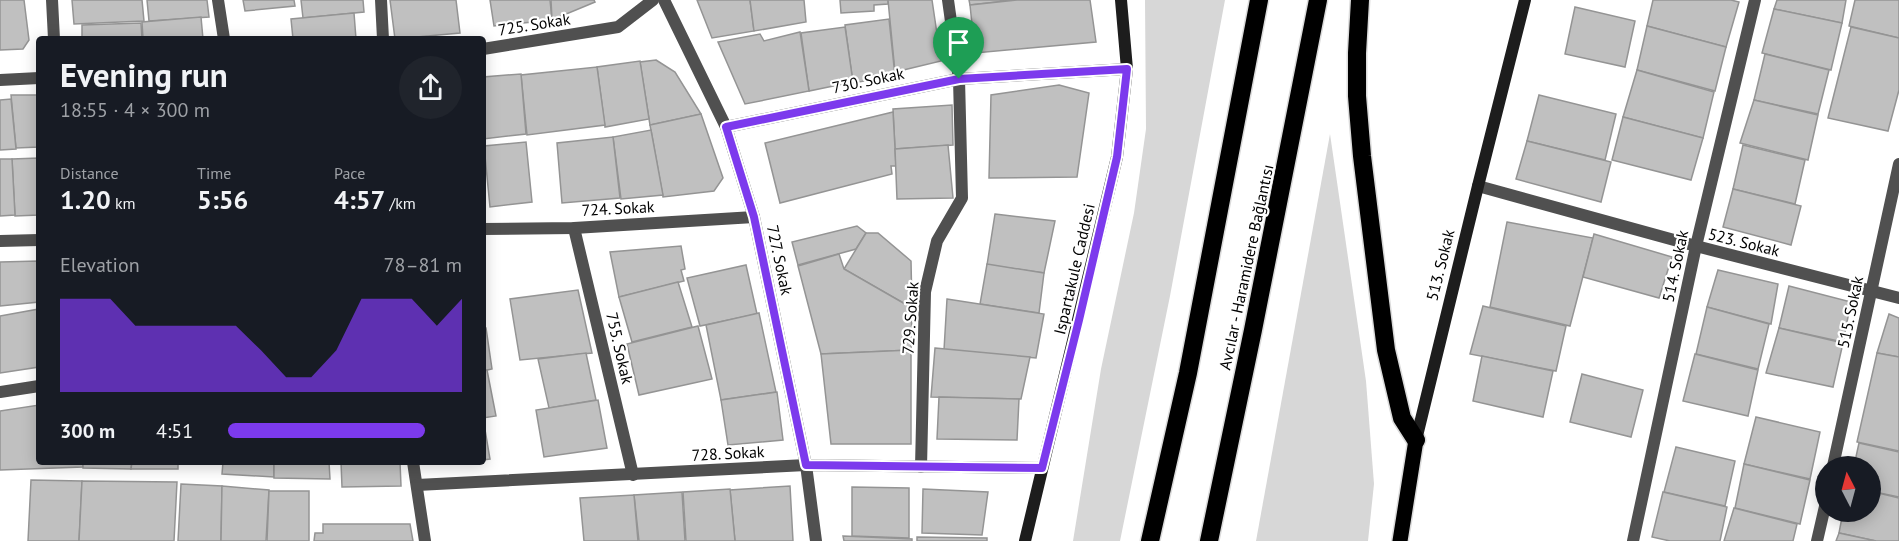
<!DOCTYPE html>
<meta charset="utf-8">
<style>
:root{--surface:#171b24;--page:#20242c;--text:#f1f3f6;--muted:#9ea1a6;--accent:#7c3aed}
body{margin:0;font-family:"PT Sans",sans-serif;background:var(--page);color:var(--text);height:100vh;display:flex;flex-direction:column;font-size:22px;white-space:nowrap}
*{box-sizing:border-box;margin:0}
p{font-size:20px;color:var(--muted)}
.icon{flex:none;width:33px;height:33px;fill:none;stroke:currentColor;stroke-width:2;stroke-linecap:round;stroke-linejoin:round}
.map{position:relative;flex:1;overflow:hidden}
.drawer{position:absolute;left:36px;top:36px;width:450px;height:429px;display:flex;flex-direction:column;background:var(--surface);border-radius:6px;box-shadow:0 3px 15px #0003}
.drawer>*{flex:none}
.needle{width:39px;rotate:354deg}
.fabs{position:absolute;left:1815px;top:456px;display:grid;gap:12px}
.fabs a{display:grid;place-items:center;width:66px;height:66px;border-radius:50%;background:var(--surface);box-shadow:0 3px 15px #0003;font-size:30px}
.pin{position:absolute;display:grid;place-items:center;width:51px;height:51px;color:#fff;margin:-62px -26px;border-radius:50% 50% 50% 0;rotate:-45deg;box-shadow:0 0 6px #0007}
.pin .icon{rotate:45deg}
.round{display:grid;place-items:center;flex:none;width:63px;height:63px;border-radius:32px;background:var(--page)}
.overview{display:flex;align-items:center;justify-content:space-between;height:102px;padding:0 24px}
h1{font-size:33px;font-weight:800;line-height:45px}
.metrics{display:grid;grid-template-columns:repeat(3,1fr);gap:9px;height:102px;padding:6px 24px}
.metrics div{display:grid;align-content:center}
.metrics b{font-size:26px;font-weight:800}
.metrics small{font-size:16px;font-weight:400}
.metrics p{font-size:16px}
.chart{height:168px;padding:12px 24px}
.chart p{display:flex;justify-content:space-between}
.chart svg{width:100%;height:108px;margin-top:6px;fill:var(--accent);opacity:.7}
ul{padding:0 24px;list-style:none;font-size:20px}
li{display:grid;grid-template-columns:96px 72px 1fr;align-items:center;height:45px}
li i{height:15px;border-radius:8px;background:var(--accent)}
.map>svg:first-child{display:block}
</style>
<div class="map">
<svg width="1899" height="541" viewBox="0 0 1899 541">
<rect width="100%" height="100%" fill="#fff"/>
<g fill="#d7d7d7">
<polygon points="1145,0 1225,0 1170,296 1120,541 1073,541 1101,369 1134,213 1146,129"/>
<polygon points="1330,134 1366,381 1374,484 1368,541 1256,541"/>
</g>
<g fill="#c0c0c0" stroke="#949494" stroke-width="1.5">
<polygon points="0,0 24,0 29,40 23,49 0,50"/>
<polygon points="72,0 142,0 144,21 74,24"/>
<polygon points="147,0 207,0 209,17 149,21"/>
<polygon points="243,0 294,0 295,6 245,11"/>
<polygon points="301,0 363,0 364,12 303,18"/>
<polygon points="390,0 456,0 460,33 395,39"/>
<polygon points="490,0 550,0 552,20 494,26"/>
<polygon points="551,0 594,0 595,2 552,20"/>
<polygon points="697,0 750,0 754,31 712,38"/>
<polygon points="750,0 804,0 806,22 754,31"/>
<polygon points="840,0 888,0 888,4 874,5 874,11 841,13"/>
<polygon points="888,0 932,0 941,61 895,72"/>
<polygon points="969,0 1014,0 970,5"/>
<polygon points="1017,0 1090,0 1096,42 975,53 970,5"/>
<polygon points="1653,0 1731,0 1739,2 1726,47 1647,26"/>
<polygon points="1777,0 1846,0 1842,23 1774,9"/>
<polygon points="1855,0 1899,0 1899,38 1849,26"/>
<polygon points="1575,7 1635,21 1625,67 1565,54"/>
<polygon points="1774,9 1842,23 1831,70 1762,53"/>
<polygon points="354,13 356,39 293,39 291,19"/>
<polygon points="201,17 203,39 143,39 142,22"/>
<polygon points="889,19 895,76 853,83 845,25"/>
<polygon points="141,23 142,39 82,39 82,25"/>
<polygon points="1647,26 1726,47 1715,91 1637,70"/>
<polygon points="845,27 853,82 809,91 801,33"/>
<polygon points="1851,27 1899,38 1899,90 1888,131 1828,118"/>
<polygon points="800,32 809,91 745,104 718,42 760,34 764,41"/>
<polygon points="1765,54 1829,70 1818,114 1754,100"/>
<polygon points="656,60 675,72 701,114 650,125 640,62"/>
<polygon points="640,61 649,119 605,127 597,67"/>
<polygon points="597,67 605,125 527,135 521,75"/>
<polygon points="1637,70 1714,92 1703,138 1623,117"/>
<polygon points="521,74 526,134 483,139 483,77"/>
<polygon points="1059,85 1089,93 1077,177 989,178 991,95"/>
<polygon points="11,95 39,95 39,147 16,148"/>
<polygon points="1539,95 1616,114 1605,160 1527,141"/>
<polygon points="11,99 16,149 0,150 0,100"/>
<polygon points="1754,100 1818,115 1808,160 1740,143"/>
<polygon points="952,105 953,145 895,149 893,109"/>
<polygon points="893,112 896,166 891,166 892,174 780,203 765,143"/>
<polygon points="701,114 723,178 714,191 663,197 650,125"/>
<polygon points="1623,117 1703,138 1691,180 1612,160"/>
<polygon points="651,130 663,195 621,199 613,137"/>
<polygon points="613,137 620,198 562,203 557,143"/>
<polygon points="1527,141 1611,162 1601,202 1516,179"/>
<polygon points="526,142 532,202 490,207 484,146"/>
<polygon points="948,145 953,198 897,199 895,149"/>
<polygon points="1743,145 1805,160 1795,204 1733,189"/>
<polygon points="39,158 39,215 15,216 12,159"/>
<polygon points="0,159 12,159 15,215 0,216"/>
<polygon points="1733,189 1801,206 1791,245 1723,227"/>
<polygon points="995,214 1055,221 1044,273 987,265"/>
<polygon points="1507,222 1593,238 1570,326 1490,307"/>
<polygon points="857,226 866,233 856,249 798,265 792,242"/>
<polygon points="866,233 878,233 911,261 912,308 844,269"/>
<polygon points="1594,234 1672,257 1659,298 1583,277"/>
<polygon points="681,246 685,269 681,270 684,281 619,297 610,252"/>
<polygon points="839,254 844,269 912,308 911,350 821,354 798,266"/>
<polygon points="39,261 39,302 0,306 0,262"/>
<polygon points="987,264 1044,273 1039,313 980,304"/>
<polygon points="746,265 757,314 700,326 687,278"/>
<polygon points="1718,270 1778,284 1771,324 1707,307"/>
<polygon points="678,282 692,327 632,342 619,297"/>
<polygon points="1789,286 1851,302 1843,342 1779,328"/>
<polygon points="578,290 592,353 520,360 510,299"/>
<polygon points="947,299 1044,314 1036,358 944,350"/>
<polygon points="1483,306 1566,326 1556,371 1470,354"/>
<polygon points="1707,307 1769,324 1758,369 1696,354"/>
<polygon points="39,309 39,367 0,373 0,316"/>
<polygon points="759,313 776,392 721,400 706,325"/>
<polygon points="1889,314 1899,318 1899,357 1877,353"/>
<polygon points="698,326 712,379 639,395 627,344"/>
<polygon points="483,328 486,328 492,369 483,371"/>
<polygon points="1779,328 1843,343 1833,387 1766,373"/>
<polygon points="935,348 1030,357 1021,399 931,397"/>
<polygon points="911,350 911,444 831,444 821,354"/>
<polygon points="586,353 596,400 549,408 538,359"/>
<polygon points="1877,353 1899,357 1899,451 1857,442"/>
<polygon points="1695,354 1758,370 1748,416 1683,401"/>
<polygon points="1482,356 1553,371 1543,417 1473,401"/>
<polygon points="487,370 496,416 483,418 483,371"/>
<polygon points="1582,374 1643,390 1631,437 1570,422"/>
<polygon points="777,392 783,440 728,445 721,400"/>
<polygon points="939,397 1019,399 1017,440 937,439"/>
<polygon points="598,400 607,448 544,457 536,410"/>
<polygon points="39,405 39,462 83,462 83,467 0,470 0,411"/>
<polygon points="1756,417 1820,432 1810,479 1744,464"/>
<polygon points="483,418 490,459 483,460"/>
<polygon points="1859,443 1899,452 1899,497 1870,491 1870,466 1854,466"/>
<polygon points="1676,447 1735,461 1725,506 1664,492"/>
<polygon points="83,462 132,462 131,469 83,468"/>
<polygon points="132,462 178,462 178,469 131,469"/>
<polygon points="223,462 274,462 274,477 222,474"/>
<polygon points="274,462 329,462 330,479 274,478"/>
<polygon points="341,462 400,462 401,486 342,487"/>
<polygon points="1744,464 1810,480 1800,524 1735,508"/>
<polygon points="31,480 82,481 79,541 28,541"/>
<polygon points="82,481 177,482 174,541 79,541"/>
<polygon points="181,484 222,486 221,541 178,541"/>
<polygon points="222,486 269,490 266,541 221,541"/>
<polygon points="790,486 793,541 735,541 730,490"/>
<polygon points="852,487 909,488 909,538 852,536"/>
<polygon points="730,489 735,541 686,541 683,492"/>
<polygon points="923,489 988,492 982,535 922,533"/>
<polygon points="269,491 309,491 309,541 267,541"/>
<polygon points="1870,491 1899,498 1899,541 1876,541 1839,533 1843,512 1870,512"/>
<polygon points="682,492 685,541 639,541 634,495"/>
<polygon points="1663,492 1727,507 1720,541 1670,541 1652,537"/>
<polygon points="634,495 638,541 584,541 580,498"/>
<polygon points="1734,508 1797,524 1793,541 1724,541"/>
<polygon points="323,524 410,524 413,541 314,541 315,533 323,533"/>
<polygon points="1839,533 1876,541 1836,541"/>
<polygon points="843,536 912,539 912,541 844,541"/>
<polygon points="917,537 987,538 987,541 917,541"/>
</g>
<g fill="none" stroke-linecap="round" stroke-linejoin="round">
<defs>
<polyline id="primary" points="1400,541 1416,440"/>
<g id="highway">
<polyline points="1360,0 1357,53 1357,96 1362,156 1386,350 1402,418 1416,440"/>
<polyline points="1150,541 1188,373 1259,0"/>
<polyline points="1209,541 1253,330 1318,0"/>
</g>
</defs>
<use href="#primary" stroke="#dbdbdb" stroke-width="18"/>
<use href="#highway" stroke="#dbdbdb" stroke-width="21"/>
<g stroke="#505050" stroke-width="12">
<polyline points="52,0 54,39"/>
<polyline points="218,0 224,39"/>
<polyline points="381,0 383,39"/>
<polyline points="664,0 726,127 754,217 806,465 816,541"/>
<polyline points="483,49 618,27 653,0"/>
<polyline points="0,80 39,78"/>
<polyline points="726,127 959,79 1127,69"/>
<polyline points="1478,186 1696,246 1899,298"/>
<polyline points="574,228 633,475"/>
<polyline points="483,229 574,228 754,217"/>
<polyline points="0,241 39,240"/>
<polyline points="0,392 39,386"/>
<polyline points="413,462 425,541"/>
<polyline points="1833,466 1899,164"/>
<polyline points="921,467 925,292 937,241 962,198 959,79 948,0"/>
<polyline points="417,485 806,465 1042,468"/>
<polyline points="1633,541 1696,246 1755,0"/>
<polyline points="1817,541 1826,502"/>
</g>
<g stroke="#1d1d1d" stroke-width="12">
<polyline points="1416,440 1478,186 1525,0"/>
<polyline points="1025,541 1117,157 1127,69 1121,0"/>
</g>
<use href="#primary" stroke="#000" stroke-width="15"/>
<use href="#highway" stroke="#000" stroke-width="18"/>
</g>
<g fill="none" stroke-linecap="round" stroke-linejoin="round">
<defs>
<polygon id="route" points="1127,69 1117,157 1079,320 1042,468 806,465 754,217 726,127 959,79"/>
</defs>
<use href="#route" stroke="#fff" stroke-width="12"/>
<use href="#route" stroke="#7c3aed" stroke-width="8"/>
</g>
<g text-anchor="middle" dominant-baseline="central" stroke-width="4.5" stroke-linejoin="round" paint-order="stroke">
<g font-size="16" fill="#000" stroke="#fff">
<text transform="translate(534 24) rotate(-9)">725. Sokak</text>
<text transform="translate(868 80) rotate(-12)">730. Sokak</text>
<text transform="translate(618 208) rotate(-3)">724. Sokak</text>
<text transform="translate(1744 242) rotate(14)">523. Sokak</text>
<text transform="translate(780 260) rotate(78)">727. Sokak</text>
<text transform="translate(1440 265) rotate(-76)">513. Sokak</text>
<text transform="translate(1675 266) rotate(-78)">514. Sokak</text>
<text transform="translate(1246 267) rotate(-78)">Avcılar - Haramidere Bağlantısı</text>
<text transform="translate(1074 269) rotate(-77)">Ispartakule Caddesi</text>
<text transform="translate(1850 312) rotate(-78)">515. Sokak</text>
<text transform="translate(910 318) rotate(-86)">729. Sokak</text>
<text transform="translate(620 348) rotate(77)">755. Sokak</text>
<text transform="translate(728 453) rotate(-3)">728. Sokak</text>
</g>
</g>
</svg>
<div class="fabs">
<a><svg class="needle" viewBox="-14 -14 28 28"><path d="M0-13l5 13h-10z" fill="#e53935"/><path d="M0 13l5-13h-10z" fill="#9ea1a6"/></svg></a>
</div>
<div class="pin" style="left:959px;top:79px;background:#1e9e55"><svg class="icon" aria-label="arrive" viewBox="0 0 24 24"><path d="M6 21V4h12l-3 4 3 4H6"/></svg></div>
<section class="drawer">
<div class="overview"><div><h1>Evening run</h1><p>18:55 · 4 × 300 m</p></div><a class="round"><svg class="icon" aria-label="share" viewBox="0 0 24 24"><path d="M12 15V3M7 8l5-5 5 5M5 13v7h14v-7"/></svg></a></div>
<div class="metrics">
<div><p>Distance</p><b>1.20<small> km</small></b></div>
<div><p>Time</p><b>5:56</b></div>
<div><p>Pace</p><b>4:57<small> /km</small></b></div>
</div>
<div class="chart"><p><span>Elevation</span>78–81 m</p>
<svg viewBox="0 0 160 44" preserveAspectRatio="none"><path d="M0 44V6L10 6L20 6L30 17L40 17L50 17L60 17L70 17L80 27L90 38L100 38L110 27L120 6L130 6L140 6L150 17L160 6V44z"/></svg>
</div>
<ul>
<li><b>300 m</b>4:51<i style="width:84%"></i></li>
</ul>
</section>
</div>
